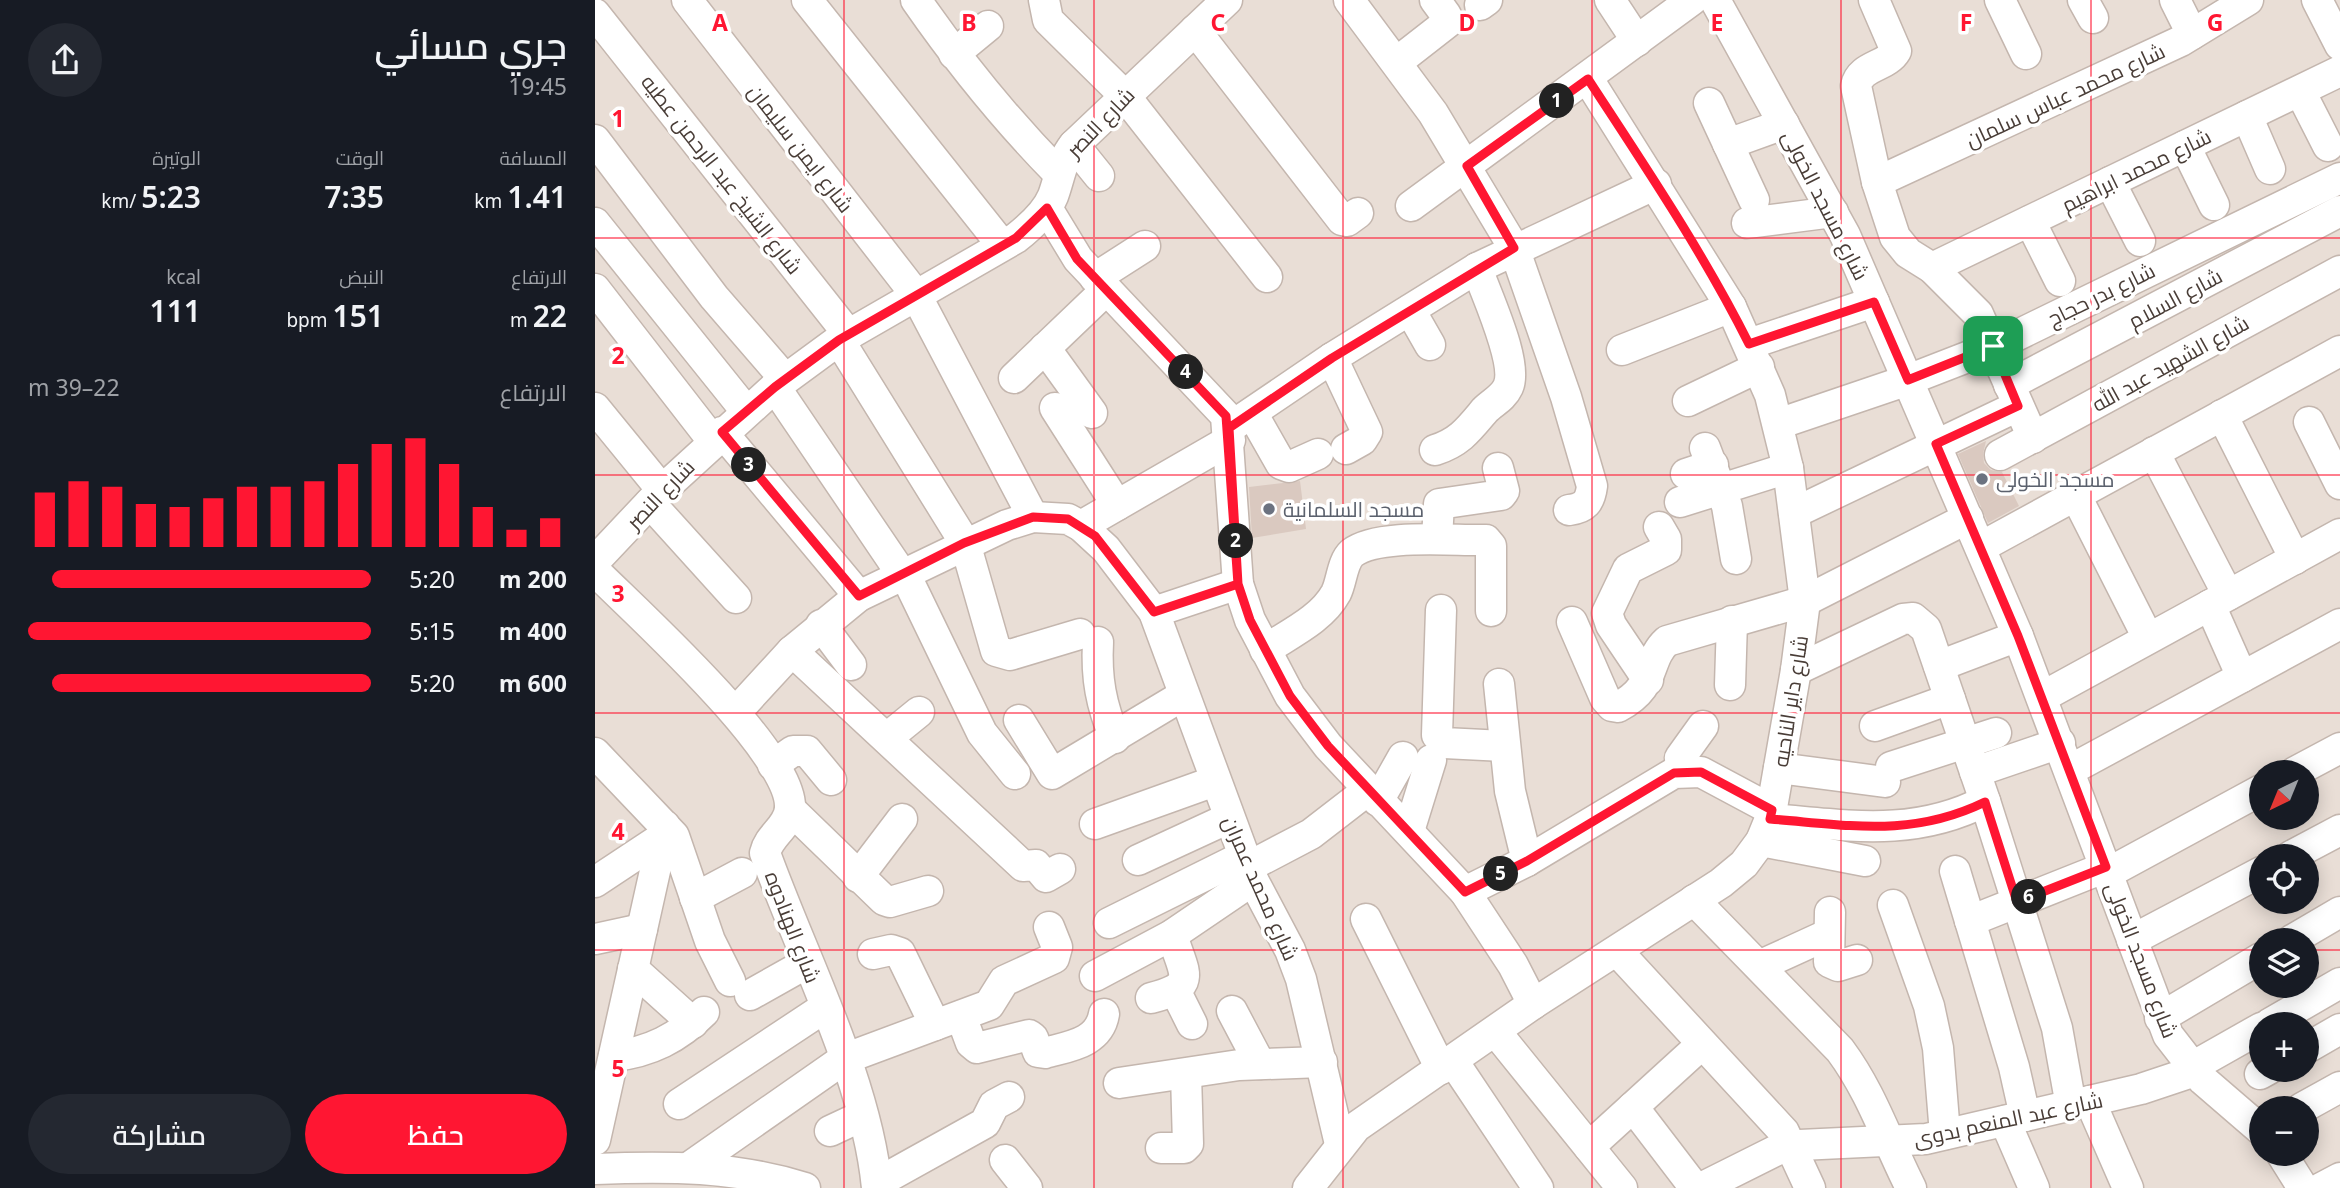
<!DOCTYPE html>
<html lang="ar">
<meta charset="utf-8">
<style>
:root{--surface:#171b24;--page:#242831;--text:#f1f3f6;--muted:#9ea1a6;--accent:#ff1632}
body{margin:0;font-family:"Noto Sans",Cairo,sans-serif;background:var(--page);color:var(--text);direction:rtl;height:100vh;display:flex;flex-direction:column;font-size:26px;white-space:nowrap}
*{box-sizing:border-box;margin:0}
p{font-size:23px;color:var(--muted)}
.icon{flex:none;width:38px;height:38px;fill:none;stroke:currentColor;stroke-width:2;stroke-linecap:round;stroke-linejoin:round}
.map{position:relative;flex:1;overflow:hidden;direction:ltr}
.sheet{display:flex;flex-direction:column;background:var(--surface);width:595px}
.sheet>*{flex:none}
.needle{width:46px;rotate:223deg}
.fabs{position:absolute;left:1654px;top:760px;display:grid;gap:14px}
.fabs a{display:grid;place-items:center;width:70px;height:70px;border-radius:50%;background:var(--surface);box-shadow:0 4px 18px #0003;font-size:35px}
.pin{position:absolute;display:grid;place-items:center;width:60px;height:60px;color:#fff;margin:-30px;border-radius:14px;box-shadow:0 4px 10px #0006}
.km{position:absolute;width:35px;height:35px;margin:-18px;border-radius:50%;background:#222;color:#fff;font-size:19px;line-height:35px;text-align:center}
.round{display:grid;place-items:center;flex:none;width:74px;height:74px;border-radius:37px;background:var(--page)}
.headline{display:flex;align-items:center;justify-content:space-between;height:119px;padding:0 28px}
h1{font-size:38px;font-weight:600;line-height:52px}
.metrics{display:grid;grid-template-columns:repeat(3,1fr);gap:10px;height:119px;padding:7px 28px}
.metrics div{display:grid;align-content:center}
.metrics b{font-size:30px;font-weight:600}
.metrics small{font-size:19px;font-weight:400}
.metrics p{font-size:19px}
.chart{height:196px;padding:14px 28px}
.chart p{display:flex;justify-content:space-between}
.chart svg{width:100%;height:126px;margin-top:7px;stroke:var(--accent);stroke-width:6}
.button{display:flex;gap:14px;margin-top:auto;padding:14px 28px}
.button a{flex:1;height:80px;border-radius:42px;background:var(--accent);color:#fff;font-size:28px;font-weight:600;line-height:80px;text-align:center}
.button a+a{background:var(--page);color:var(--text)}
ul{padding:0 28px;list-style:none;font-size:23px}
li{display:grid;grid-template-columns:112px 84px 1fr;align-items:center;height:52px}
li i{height:18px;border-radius:9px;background:var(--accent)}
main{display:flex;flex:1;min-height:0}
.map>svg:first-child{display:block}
</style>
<main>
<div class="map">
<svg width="1745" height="1188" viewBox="0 0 1745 1188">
<rect width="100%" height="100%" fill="#f5eee9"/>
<path fill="#e9ded6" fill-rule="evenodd" d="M0 0H1745V1188H0ZM1666 772H1712V817H1666ZM1666 856H1712V901H1666ZM1666 940H1712V985H1666ZM1666 1024H1712V1069H1666ZM1666 1108H1712V1153H1666Z"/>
<g fill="#dac9c0">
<polygon points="1391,441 1388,454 1389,463 1396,470 1407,472 1424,506 1393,523 1363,454"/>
<polygon points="705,481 711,529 657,538 654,487"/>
</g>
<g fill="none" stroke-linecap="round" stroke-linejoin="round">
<defs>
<g id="minor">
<polyline points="92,0 321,295 438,517"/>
<polyline points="212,0 407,245"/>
<path d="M321 0C364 62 410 119 463 173"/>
<polyline points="449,0 453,20 530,96 672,277"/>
<path d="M754 0 838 113 919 248 971 397 997 486C995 502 990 508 974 510"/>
<polyline points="1015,0 1042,41"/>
<polyline points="1120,0 1250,235 1423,636 1573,1035 1608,1080 1666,1130"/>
<path d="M1279 0 1301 51C1292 67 1265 65 1261 86L1282 182 1300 237 1313 253 1337 268 1383 314 1438 438"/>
<polyline points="1405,0 1431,54"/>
<polyline points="1488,0 1498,18"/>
<polyline points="1580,0 1597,34"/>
<polyline points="1722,0 1745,45"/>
<polyline points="885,5 892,0"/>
<polyline points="0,14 254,335"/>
<polyline points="600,30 747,220 752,221 763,213"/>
<polyline points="359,54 393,26"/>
<polyline points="802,62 852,23 851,15 840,0"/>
<polyline points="1705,91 1733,146"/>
<polyline points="1114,103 1159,200"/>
<polyline points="1652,116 1675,169"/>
<polyline points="0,140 119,297 190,379"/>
<polyline points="1133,144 1189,124"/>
<polyline points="479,145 504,176"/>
<polyline points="1590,146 1619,205"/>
<polyline points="1282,182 1586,41 1653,0"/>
<polyline points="1515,182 1545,241"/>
<polyline points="816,206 1097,0"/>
<polyline points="452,208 483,259 631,416 643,584 655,620 695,696 733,746 870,892 918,965 938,1004"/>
<polyline points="1435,221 1465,281"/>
<polyline points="0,223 151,411"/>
<polyline points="1152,223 1238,212"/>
<polyline points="1337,268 1745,71"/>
<polyline points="500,278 550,246"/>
<polyline points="0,289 118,441"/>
<polyline points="815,310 835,345"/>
<polyline points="244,340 370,543 401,651 415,655 485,634"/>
<polyline points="1154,344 1279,302"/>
<polyline points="450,348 497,413"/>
<polyline points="1027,350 1136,307"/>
<polyline points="737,358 772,432 767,440 751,449"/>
<polyline points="419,378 511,290"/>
<polyline points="1414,385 1745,211"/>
<polyline points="180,387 306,573"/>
<polyline points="1093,401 1164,367"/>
<polyline points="0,408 67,490"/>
<polyline points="460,408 522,505"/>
<polyline points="657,413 686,464 694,467 723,454"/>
<polyline points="1627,415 1700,559"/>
<polyline points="1714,422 1745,484"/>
<polyline points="1183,424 1313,380 1398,347 1745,178"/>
<polyline points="634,428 737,358 882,268 1061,184"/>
<polyline points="127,432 264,596"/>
<polyline points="1110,448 1132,506 1141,559"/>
<path d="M840 450C865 442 874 429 890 410 898 402 908 398 913 387 924 363 891 295 882 268"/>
<polyline points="1559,452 1633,595"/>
<polyline points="1405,455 1745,271"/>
<polyline points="1091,474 1118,465"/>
<polyline points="1481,496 1553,638"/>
<polyline points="1085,502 1193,468"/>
<polyline points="55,503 141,598"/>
<polyline points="1199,513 1423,406"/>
<polyline points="486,526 635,440"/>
<polyline points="842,538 844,504 906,495 909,491 903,468"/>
<polyline points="1386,547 1745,351"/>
<path d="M0 561 67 490 180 387 244 340 421 238C435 227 451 213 458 196 465 177 466 161 479 145L632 0"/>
<path d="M0 571C41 612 198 753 195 808 194 827 174 835 170 853 207 956 272 1080 282 1188"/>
<polyline points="309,572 387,733 420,774"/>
<polyline points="1615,605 1647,677"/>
<polyline points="846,610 842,735 849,743 909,746"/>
<polyline points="559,612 643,584"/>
<path d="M977 622 1010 698 1017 706 1023 707C1063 686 1050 661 1072 641L1210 601 1373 518"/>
<polyline points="226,625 256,665"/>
<path d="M503 642C501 678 506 705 520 738"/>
<path d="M670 650C694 634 727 619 741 593 747 581 747 562 757 553 783 533 859 541 891 540L896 546V611"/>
<polyline points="197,651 428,866 441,865 451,877 465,869"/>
<polyline points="1344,666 1423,636"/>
<polyline points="1201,670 1308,619 1318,618 1331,629 1390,801 1462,1028 1476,1106"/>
<polyline points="1053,680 1016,625 1012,613 1033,569 1071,550 1071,539 1064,527"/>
<polyline points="904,684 915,791 932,861"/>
<polyline points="1135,685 1137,621"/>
<polyline points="1447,697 1745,534"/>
<polyline points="141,712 197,651 264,596 412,525 438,517 473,519 486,526 511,549 559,612 658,880 695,950 706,979 745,1144"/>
<polyline points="424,720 457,774 587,696"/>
<polyline points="1280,726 1355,699"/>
<polyline points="292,738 324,712"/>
<polyline points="0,753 79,836 115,941 135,981"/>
<polyline points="178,765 198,751 212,751 236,780"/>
<polyline points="1296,767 1401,733"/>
<polyline points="1184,768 1290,782"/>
<polyline points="1092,770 1085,758 1108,726"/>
<polyline points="1475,770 1745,624"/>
<polyline points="1380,772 1465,743"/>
<polyline points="1700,772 1745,748"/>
<polyline points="783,801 808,757"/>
<polyline points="195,809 289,900 295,902 333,891"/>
<path d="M1175 819C1252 825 1318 838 1390 801"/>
<polyline points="500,824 620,781"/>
<polyline points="814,831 836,760"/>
<polyline points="1166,841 1270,861"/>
<polyline points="1696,856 1745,830"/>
<polyline points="543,860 634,818"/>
<polyline points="653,867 716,834 773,790"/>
<polyline points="1360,871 1419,1067 1430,1116"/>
<polyline points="1513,873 1666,790"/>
<polyline points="263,877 307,819"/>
<polyline points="0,882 68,837"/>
<polyline points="870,892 932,861 1079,773 1106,772 1177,810"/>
<polyline points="100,898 147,873"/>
<path d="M1099 900 1245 1050C1277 1093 1292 1141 1316 1188"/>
<polyline points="1298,905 1334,1006 1343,1048 1350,1134"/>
<polyline points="1235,912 1234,962 1243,966 1262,960"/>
<polyline points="771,919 846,1069"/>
<polyline points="1375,921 1511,867"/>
<polyline points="514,923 649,856"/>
<polyline points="0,939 47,929"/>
<polyline points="1537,940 1666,872"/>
<polyline points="1697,940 1745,912"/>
<polyline points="1023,952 1189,1132 1215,1188"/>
<polyline points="278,954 296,950 305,953 340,1025"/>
<polyline points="1164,966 1234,934"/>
<polyline points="38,969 98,1023"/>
<polyline points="500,976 577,935 658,880"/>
<polyline points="581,992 597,1024"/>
<polyline points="155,995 212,963"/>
<path d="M556 998C604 986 589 974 577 935"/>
<polyline points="637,1011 665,1064"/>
<path d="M366 1016 376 1043 382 1048 434 1035 438 1038 443 1052 450 1053C475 1046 504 1043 509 1014"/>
<polyline points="1565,1018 1666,958"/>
<polyline points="1674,1024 1745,983"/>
<polyline points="901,1032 1027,1188"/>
<polyline points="1712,1048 1745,1029"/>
<path d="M19 1056C55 1052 83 1038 109 1012"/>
<polyline points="858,1061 943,1188"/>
<polyline points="1597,1067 1666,1028"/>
<polyline points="1665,1074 1674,1069"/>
<polyline points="524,1083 644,1065 727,1062"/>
<polyline points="1495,1101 1533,1188"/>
<polyline points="84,1104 229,1008"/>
<polyline points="1038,1107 1100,1188"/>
<polyline points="1707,1108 1745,1087"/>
<polyline points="1410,1121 1439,1188"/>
<polyline points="235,1131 267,1116"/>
<polyline points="0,1140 70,826"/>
<polyline points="994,1147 1107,1044"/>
<polyline points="566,1148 589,1148 593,1144 591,1074"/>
<polyline points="1686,1153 1708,1188"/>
<polyline points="410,1160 432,1188"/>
<polyline points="93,1168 249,1059 394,1005 409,981 459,958 462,947 454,927"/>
<path d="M0 1169C71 1166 141 1166 210 1188"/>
<polyline points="282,1183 390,1123 399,1105 414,1097"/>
<polyline points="713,1188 761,1127 938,1004 1126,883 1149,864 1166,841 1175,819 1201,670 1210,601 1193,468 1175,395 1136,307 993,79"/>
<polyline points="1106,1188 1182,1150 1205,1145 1331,1139 1546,1089 1600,1071"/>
<polyline points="1726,1188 1745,1178"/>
</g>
</defs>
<use href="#minor" stroke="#c4b6ae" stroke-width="33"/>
<use href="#minor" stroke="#fff" stroke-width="30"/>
</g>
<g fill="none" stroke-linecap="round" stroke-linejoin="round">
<defs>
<path id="route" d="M1398 346 1313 380 1279 302 1154 344C1108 252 1049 165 993 79L872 166 919 248 737 358 634 428 643 584 559 612 500 536 473 519 438 517 369 543 264 596 127 432 180 387 244 340 421 238 452 208 482 259 631 416 643 584 655 620 695 696 733 746 870 892 932 861 1079 773 1106 772 1177 810 1175 819C1254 825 1316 838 1390 802L1422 902 1511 867 1423 636 1341 444 1423 406 1398 346"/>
</defs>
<use href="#route" stroke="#fff" stroke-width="14"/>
<use href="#route" stroke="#ff1632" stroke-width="9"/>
</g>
<path fill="none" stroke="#ff1632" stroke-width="2" stroke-opacity="0.55" d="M249 0V1188M499 0V1188M748 0V1188M997 0V1188M1246 0V1188M1496 0V1188M0 238H1745M0 475H1745M0 713H1745M0 950H1666M1712 950H1745"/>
<g fill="#6b7280" stroke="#fff" stroke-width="2.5">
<circle cx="1387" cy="479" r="7"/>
<circle cx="674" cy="509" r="7"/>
</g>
<g text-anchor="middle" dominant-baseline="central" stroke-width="7" stroke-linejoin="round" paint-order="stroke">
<g font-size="21" fill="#493d37" stroke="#fff">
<text transform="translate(1470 95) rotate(-25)">شارع محمد عباس سلمان</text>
<text transform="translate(505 122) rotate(-46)">شارع النصر</text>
<text transform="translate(206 148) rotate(52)">شارع ايمن سليمان</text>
<text transform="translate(1541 170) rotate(-26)">شارع محمد ابراهيم</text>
<text transform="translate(127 174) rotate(52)">شارع الشيخ عبد الرحمن عطيه</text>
<text transform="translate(1231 205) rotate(63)">شارع مسجد الخولى</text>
<text transform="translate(1506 294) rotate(-26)">شارع بدر حجاج</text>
<text transform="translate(1580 298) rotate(-28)">شارع السلام</text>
<text transform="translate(1575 363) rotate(-29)">شارع الشهيد عبد الله</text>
<text transform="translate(65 494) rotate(-46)">شارع النصر</text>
<text transform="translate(1195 701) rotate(-81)">شارع داير الناحيه</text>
<text transform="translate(666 888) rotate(66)">شارع محمد عمران</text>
<text transform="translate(198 927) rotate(69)">شارع الهنادوه</text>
<text transform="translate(1547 960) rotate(69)">شارع مسجد الخولى</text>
<text transform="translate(1413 1119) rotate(-12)">شارع عبد المنعم بدوى</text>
</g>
<g font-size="21" fill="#5b616d" stroke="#fff" text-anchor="start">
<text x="1401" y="479">مسجد الخولى</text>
<text x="688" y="509">مسجد السلمانية</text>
</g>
</g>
<g font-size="23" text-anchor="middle" font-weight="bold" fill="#ff1632" stroke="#fff" stroke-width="7" stroke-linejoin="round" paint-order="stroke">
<text x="125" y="31">A</text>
<text x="374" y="31">B</text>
<text x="623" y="31">C</text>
<text x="872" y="31">D</text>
<text x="1122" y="31">E</text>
<text x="1371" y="31">F</text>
<text x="1620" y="31">G</text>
<text x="23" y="127">1</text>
<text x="23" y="364">2</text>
<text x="23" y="602">3</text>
<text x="23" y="840">4</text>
<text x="23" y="1077">5</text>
</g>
</svg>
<div class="fabs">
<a><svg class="needle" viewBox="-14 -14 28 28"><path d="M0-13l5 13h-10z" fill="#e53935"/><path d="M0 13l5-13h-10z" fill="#9ea1a6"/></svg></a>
<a><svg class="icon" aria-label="locate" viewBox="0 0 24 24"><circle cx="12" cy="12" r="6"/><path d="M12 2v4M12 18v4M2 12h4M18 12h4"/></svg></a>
<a><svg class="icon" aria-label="layers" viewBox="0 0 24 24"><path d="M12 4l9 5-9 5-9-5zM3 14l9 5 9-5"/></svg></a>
<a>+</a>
<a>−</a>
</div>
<div class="pin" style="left:1398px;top:346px;background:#1e9e55"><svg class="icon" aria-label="arrive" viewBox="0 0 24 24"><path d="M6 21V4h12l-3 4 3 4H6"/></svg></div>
<b class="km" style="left:962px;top:101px">1</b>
<b class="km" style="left:641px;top:541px">2</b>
<b class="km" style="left:154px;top:465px">3</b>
<b class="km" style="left:591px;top:372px">4</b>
<b class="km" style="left:906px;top:874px">5</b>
<b class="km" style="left:1434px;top:897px">6</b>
</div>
<section class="sheet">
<div class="headline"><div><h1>جري مسائي</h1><p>19:45</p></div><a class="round"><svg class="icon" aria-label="share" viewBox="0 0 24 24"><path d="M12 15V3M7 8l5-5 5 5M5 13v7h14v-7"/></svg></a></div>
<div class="metrics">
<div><p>المسافة</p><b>1.41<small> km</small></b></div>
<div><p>الوقت</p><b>7:35</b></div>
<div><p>الوتيرة</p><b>5:23<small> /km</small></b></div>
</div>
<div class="metrics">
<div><p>الارتفاع</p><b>22<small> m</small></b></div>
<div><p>النبض</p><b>151<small> bpm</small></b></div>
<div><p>kcal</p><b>111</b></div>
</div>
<div class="chart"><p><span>الارتفاع</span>22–39 m</p>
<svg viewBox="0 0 160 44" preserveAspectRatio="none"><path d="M5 44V25M15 44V21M25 44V23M35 44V29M45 44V30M55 44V27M65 44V23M75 44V23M85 44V21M95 44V15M105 44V8M115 44V6M125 44V15M135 44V30M145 44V38M155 44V34"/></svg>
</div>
<ul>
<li><b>200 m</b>5:20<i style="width:93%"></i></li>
<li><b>400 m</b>5:15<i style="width:100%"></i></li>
<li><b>600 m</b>5:20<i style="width:93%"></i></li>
</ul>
<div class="button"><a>حفظ</a><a>مشاركة</a></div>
</section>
</main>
